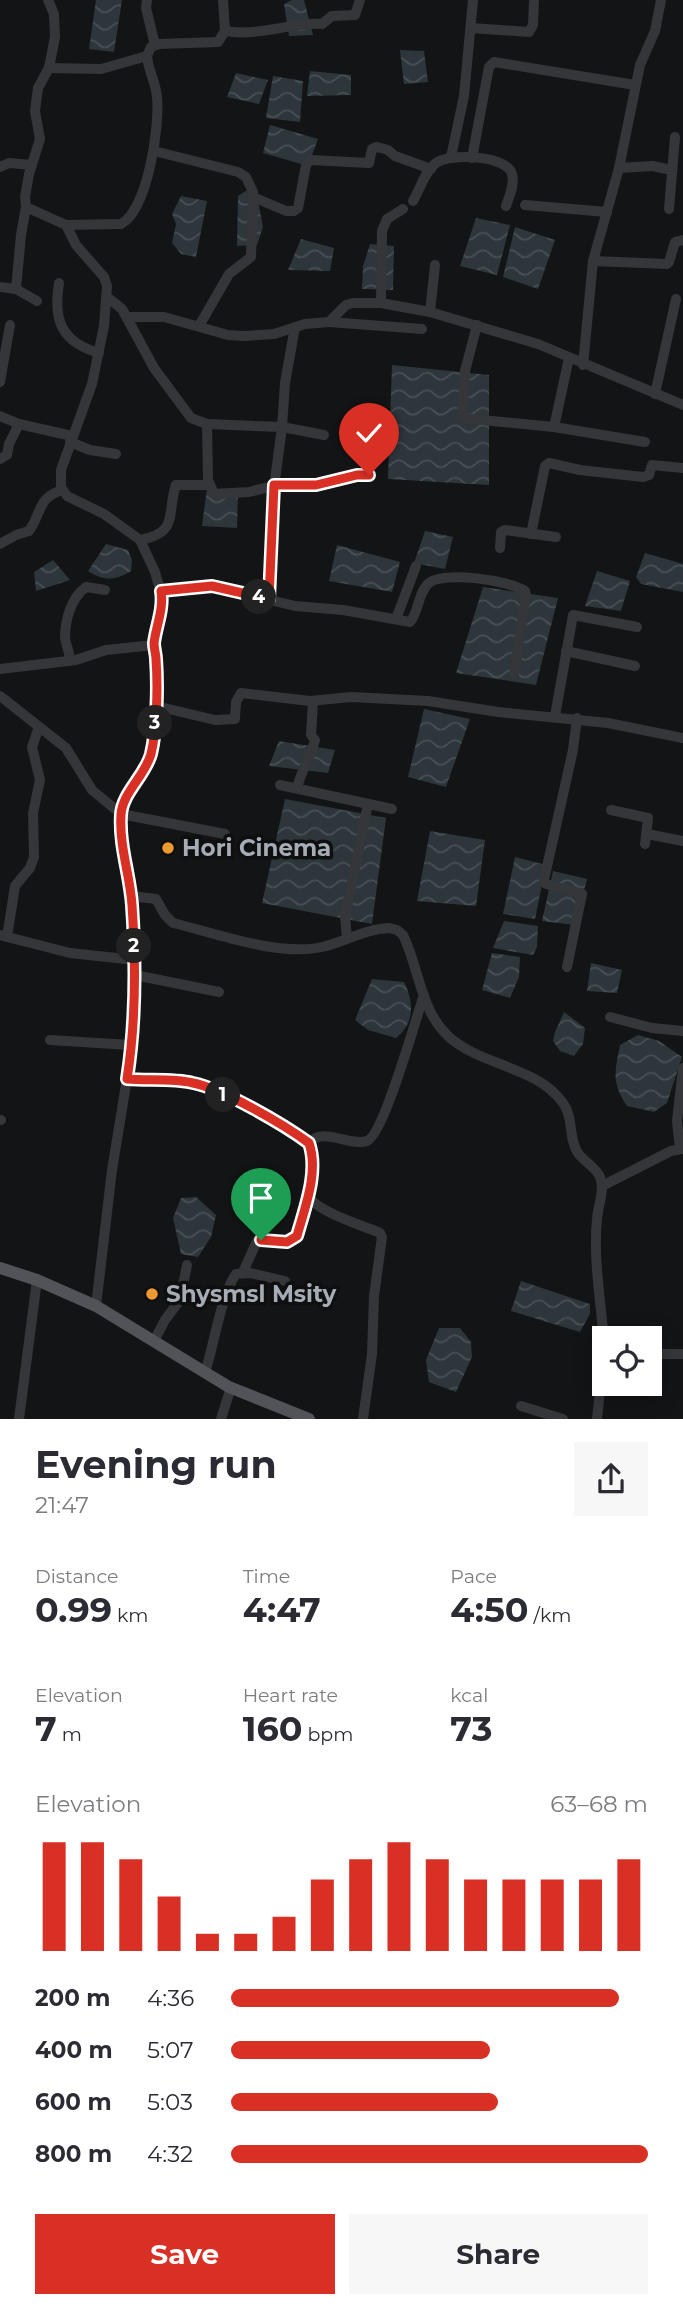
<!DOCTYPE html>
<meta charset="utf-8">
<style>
:root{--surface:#fff;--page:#f7f7f7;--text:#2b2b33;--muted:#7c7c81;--accent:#d93025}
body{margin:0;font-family:Montserrat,sans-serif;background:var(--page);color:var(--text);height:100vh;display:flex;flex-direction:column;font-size:26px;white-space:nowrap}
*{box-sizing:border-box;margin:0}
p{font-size:23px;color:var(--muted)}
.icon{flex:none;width:38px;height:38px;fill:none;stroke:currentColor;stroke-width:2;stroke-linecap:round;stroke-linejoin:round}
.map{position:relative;height:1419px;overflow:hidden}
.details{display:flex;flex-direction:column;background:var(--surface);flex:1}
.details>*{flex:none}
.buttons{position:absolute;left:592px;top:1326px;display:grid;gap:14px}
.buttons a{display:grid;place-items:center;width:70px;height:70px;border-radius:0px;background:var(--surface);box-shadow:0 4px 18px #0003;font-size:35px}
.pin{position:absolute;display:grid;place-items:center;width:60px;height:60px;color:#fff;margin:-72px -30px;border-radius:50% 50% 50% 0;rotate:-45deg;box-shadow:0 0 7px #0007}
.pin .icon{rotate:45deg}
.km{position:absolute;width:35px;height:35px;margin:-18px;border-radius:50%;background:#222;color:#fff;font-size:19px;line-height:35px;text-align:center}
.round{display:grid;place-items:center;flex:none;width:74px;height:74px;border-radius:0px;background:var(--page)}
.head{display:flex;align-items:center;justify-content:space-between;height:119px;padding:0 35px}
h1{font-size:38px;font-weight:700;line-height:52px}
.metrics{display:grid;grid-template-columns:repeat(3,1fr);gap:10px;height:119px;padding:7px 35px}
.metrics div{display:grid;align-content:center}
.metrics b{font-size:35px;font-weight:700}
.metrics small{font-size:19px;font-weight:400}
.metrics p{font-size:19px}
.chart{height:196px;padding:14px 35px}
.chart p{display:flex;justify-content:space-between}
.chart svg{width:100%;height:126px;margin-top:7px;stroke:var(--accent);stroke-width:6}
.cta{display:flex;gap:14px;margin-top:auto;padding:14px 35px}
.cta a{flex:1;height:80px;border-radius:0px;background:var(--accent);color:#fff;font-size:28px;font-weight:700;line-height:80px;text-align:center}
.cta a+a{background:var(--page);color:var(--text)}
ul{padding:0 35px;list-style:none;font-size:23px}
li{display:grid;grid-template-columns:112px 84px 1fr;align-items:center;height:52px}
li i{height:18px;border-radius:9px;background:var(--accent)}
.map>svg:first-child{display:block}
</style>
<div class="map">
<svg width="683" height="1419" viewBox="0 0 683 1419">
<defs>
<pattern id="water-waves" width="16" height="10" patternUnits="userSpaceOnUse" patternTransform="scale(1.75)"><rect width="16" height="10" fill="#2c363b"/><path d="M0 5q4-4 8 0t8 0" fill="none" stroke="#485055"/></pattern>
</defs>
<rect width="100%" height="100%" fill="#131415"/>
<g fill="url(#water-waves)">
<polygon points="96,0 122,0 114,52 89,49"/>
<polygon points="292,0 304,0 313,35 289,36 284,4"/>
<polygon points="400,50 424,51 428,82 404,84"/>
<polygon points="310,71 351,75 351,95 307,96"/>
<polygon points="236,73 268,80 259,104 227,97"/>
<polygon points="273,76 303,81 300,122 266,118"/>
<polygon points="270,125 318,139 308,166 263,153"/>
<polygon points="255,185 263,227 257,245 237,246 238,196"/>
<polygon points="181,196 207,201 196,257 181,254 172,243 176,224 172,214"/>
<polygon points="476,218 510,225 497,275 460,266"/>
<polygon points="515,227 555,240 538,289 503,277"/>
<polygon points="301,239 334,248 330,271 288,270"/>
<polygon points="370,244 394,246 393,290 362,289 363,266"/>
<polygon points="392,365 489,375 489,485 388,479"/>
<polygon points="207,488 238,491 237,528 202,526"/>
<polygon points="425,531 453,537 445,569 414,563"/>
<path d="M106 544 128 550 132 560 131 571C115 581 103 581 88 571Z"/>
<polygon points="337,545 400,562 392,592 329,581"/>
<polygon points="645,553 683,564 683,592 641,584 636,577"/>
<polygon points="53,560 70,580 36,591 34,572"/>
<polygon points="597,571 630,581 621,611 585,606"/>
<polygon points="483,587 558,598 536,685 456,673"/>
<polygon points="424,709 470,719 446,787 408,777"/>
<polygon points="279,741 335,750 328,773 269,766"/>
<polygon points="285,799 386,818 372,924 262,903"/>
<polygon points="430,831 485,840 476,906 417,901"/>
<polygon points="515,857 546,865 535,919 503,914"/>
<polygon points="553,871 587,879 575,925 542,921"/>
<polygon points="504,921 538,926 537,947 533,955 493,948"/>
<polygon points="492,953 520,957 519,977 510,998 482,990"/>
<polygon points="591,963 622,970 617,993 587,991"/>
<path d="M372 979 404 982C414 1002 415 1023 396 1038L368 1030 355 1020Z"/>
<polygon points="564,1012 585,1028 583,1044 574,1056 560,1051 553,1041 555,1032"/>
<path d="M638 1035 659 1041 682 1057 667 1103 654 1112 627 1106C611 1082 615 1071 620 1045Z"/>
<polygon points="196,1197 216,1215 211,1237 198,1257 181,1254 173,1218 181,1198"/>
<polygon points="521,1281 590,1304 590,1314 580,1332 511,1311"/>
<polygon points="439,1328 460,1328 471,1342 472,1357 456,1392 429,1382 426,1360"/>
</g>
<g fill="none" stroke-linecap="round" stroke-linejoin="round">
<g stroke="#35363a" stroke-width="10">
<polyline points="48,0 54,14 55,37 49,68 38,88 35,111 40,139 29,174 25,197 26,207 66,225 76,245 104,277 107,286 104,326 92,384 61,470 61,487 67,496 104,514 140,540 155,572 162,597 154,645 156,660 153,742 145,770 125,801 121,814 123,850 132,901 135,980 130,1060 112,1170 96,1306"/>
<polyline points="147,0 146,8 155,45"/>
<polyline points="223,0 225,31"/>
<polyline points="471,28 529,32 533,25 534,0"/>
<polyline points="49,68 101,69 147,56"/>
<polyline points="154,151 238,172 246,177 253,192 251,257 229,274 199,326"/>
<polyline points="451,157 464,96 473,0"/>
<polyline points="472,158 489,67 494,62 635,85"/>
<polyline points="0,167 9,163 32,165"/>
<polyline points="619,168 652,166 672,170"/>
<polyline points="253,197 286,211 294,211 298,208 306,165 310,160 369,163 372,149 377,147 388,150 395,156 431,169"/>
<path d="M413 201C420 189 425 171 436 163 450 153 507 155 512 174 515 184 509 197 506 206"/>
<polyline points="525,205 607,212"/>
<polyline points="669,209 675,137"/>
<path d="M66 225 121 224C148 210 160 125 157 97 156 83 148 70 147 56L151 47 159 44 218 42 225 31C259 37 290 22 322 24L332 16 355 15 360 0"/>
<polyline points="593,261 667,264 669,262 675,242 683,240"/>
<path d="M59 283C53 320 61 342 99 353"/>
<polyline points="0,287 16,289 37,301"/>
<polyline points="16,289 21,235 26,207"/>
<polyline points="107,297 122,309 154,368 191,418 207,424 282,427 273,495 269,599"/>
<polyline points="381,303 382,231 387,219 403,209"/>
<polyline points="430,312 435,265"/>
<polyline points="127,317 164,317 228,335 243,336 274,334 305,324 329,322 346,305 353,303 381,303 430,312 538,344 683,405"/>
<polyline points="329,322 422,329"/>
<polyline points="477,325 465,371 462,418 554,427 645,442"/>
<polyline points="295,327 285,383 282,427 324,435"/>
<polyline points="583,365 593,261 619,168 640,65 655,31 661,0"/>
<polyline points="0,382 10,325"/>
<polyline points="655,394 676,299"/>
<polyline points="0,416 19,424 72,436"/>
<polyline points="207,424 208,480 214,494 249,492 281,484 316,485 357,476 369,475"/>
<polyline points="554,427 569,358"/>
<polyline points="70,442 90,450 116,454"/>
<polyline points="0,459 7,455 9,444 19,424"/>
<polyline points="531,534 545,466 549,463 580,470 643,477 649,475 652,465 683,468"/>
<path d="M140 540C180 532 166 514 176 485H209"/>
<path d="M0 544 16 535 29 531C42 513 37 498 62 490"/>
<polyline points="500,548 501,532 505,530 556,537"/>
<path d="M161 591 212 586 295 606 343 610 410 622C419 612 418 592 429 583 445 571 508 580 525 591L526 595 514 675"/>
<polyline points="396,619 416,566"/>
<polyline points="566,651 635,666"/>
<path d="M70 661C70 652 66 646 65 638 65 620 71 598 86 587L105 590"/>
<polyline points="0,669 76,660 106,650 154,645"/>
<polyline points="0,696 66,748 92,790 121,814 225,834"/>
<polyline points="156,706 215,720 235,719 236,702 241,693 310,701 351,697 428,701 498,712 608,723 683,738"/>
<polyline points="555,716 573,615 637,627"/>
<polyline points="280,785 392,809"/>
<path d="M297 788C301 771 310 758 315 740L311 735 313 701"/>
<polyline points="611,810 648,818 645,844"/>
<polyline points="647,834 683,841"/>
<path d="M131 896 156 899 165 915 173 923C215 933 279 957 322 947 344 942 365 929 389 928L397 930 403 935C419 967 420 1010 448 1036 480 1066 537 1066 563 1103 574 1118 568 1138 578 1153 584 1162 596 1167 600 1177 605 1190 598 1206 597 1219 593 1259 601 1302 604 1342"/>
<polyline points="0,935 70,953 135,960"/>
<polyline points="7,937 15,886 30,868 34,857 33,813 40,780 32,747 39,727"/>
<polyline points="347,938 345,916 368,804"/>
<polyline points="567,967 582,894 546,884 544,880 573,750 577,718"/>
<polyline points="135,975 219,992"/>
<polyline points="610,1017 652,1028 683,1031"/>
<polyline points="50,1040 130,1045"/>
<path d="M127 1079C148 1081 171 1078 191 1082 229 1090 270 1119 302 1138L309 1143 311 1150C312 1163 308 1183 309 1194 310 1210 367 1227 380 1233L382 1237 374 1296 372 1354 363 1419"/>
<polyline points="0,1120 1,1120"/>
<path d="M309 1143C323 1126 349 1147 367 1141 384 1135 416 1017 424 995"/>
<polyline points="680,1149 677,1121 683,1068"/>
<polyline points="602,1186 671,1151 683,1149"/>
<polyline points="243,1272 257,1241 287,1242 295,1239 309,1195"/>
<polyline points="154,1341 165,1320 180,1300 187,1265"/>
<polyline points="649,1354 683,1354"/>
<path d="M205 1372C214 1346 221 1295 236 1274L250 1273 285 1281"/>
<polyline points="521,1406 563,1419"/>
<polyline points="19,1419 37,1280"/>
<polyline points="221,1419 231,1387"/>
<polyline points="597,1419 604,1353"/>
</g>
<polyline stroke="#515359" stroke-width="12" points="0,1268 37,1280 96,1306 229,1387 309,1419"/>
</g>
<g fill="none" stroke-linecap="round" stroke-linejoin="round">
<defs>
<path id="route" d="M261 1240 287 1242 297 1236C305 1207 319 1172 309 1143 283 1124 223 1089 193 1083 172 1078 148 1081 127 1079 136 1022 136 963 132 905 130 875 119 846 121 815 122 793 145 776 151 754 157 729 158 686 156 659 156 654 154 649 154 643 156 626 164 609 161 591L212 586 269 599 274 485H316L357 475H369"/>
</defs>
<use href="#route" stroke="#fff" stroke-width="14"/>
<use href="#route" stroke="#d93025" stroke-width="9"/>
</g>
<g fill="#ed9a33" stroke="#0f0f10" stroke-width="2.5">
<circle cx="168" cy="848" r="7"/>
<circle cx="152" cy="1294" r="7"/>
</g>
<g text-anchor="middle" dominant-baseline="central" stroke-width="7" stroke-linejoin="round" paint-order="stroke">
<g font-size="23" font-weight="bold" fill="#a5acb5" stroke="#0f0f10" text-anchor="start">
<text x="182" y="848">Hori Cinema</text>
<text x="166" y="1294">Shysmsl Msity</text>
</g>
</g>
</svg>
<div class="buttons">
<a><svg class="icon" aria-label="locate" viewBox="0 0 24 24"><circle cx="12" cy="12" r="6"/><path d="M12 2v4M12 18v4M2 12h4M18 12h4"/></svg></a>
</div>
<div class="pin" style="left:261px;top:1240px;background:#1e9e55"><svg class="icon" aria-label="arrive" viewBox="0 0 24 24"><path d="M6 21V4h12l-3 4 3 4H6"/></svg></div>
<div class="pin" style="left:369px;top:475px;background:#d93025"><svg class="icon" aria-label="check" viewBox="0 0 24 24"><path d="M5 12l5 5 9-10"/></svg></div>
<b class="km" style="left:223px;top:1095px">1</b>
<b class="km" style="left:134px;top:946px">2</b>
<b class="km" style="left:155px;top:723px">3</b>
<b class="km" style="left:259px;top:597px">4</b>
</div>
<section class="details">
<div class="head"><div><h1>Evening run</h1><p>21:47</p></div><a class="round"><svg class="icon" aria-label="share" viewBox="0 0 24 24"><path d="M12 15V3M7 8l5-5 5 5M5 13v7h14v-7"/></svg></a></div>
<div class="metrics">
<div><p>Distance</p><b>0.99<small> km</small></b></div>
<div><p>Time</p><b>4:47</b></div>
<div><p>Pace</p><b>4:50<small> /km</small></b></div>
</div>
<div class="metrics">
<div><p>Elevation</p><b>7<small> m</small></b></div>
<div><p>Heart rate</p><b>160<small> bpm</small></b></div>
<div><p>kcal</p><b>73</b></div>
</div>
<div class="chart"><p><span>Elevation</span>63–68 m</p>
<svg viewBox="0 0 160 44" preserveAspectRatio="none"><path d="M5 44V6M15 44V6M25 44V12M35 44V25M45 44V38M55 44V38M65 44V32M75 44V19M85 44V12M95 44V6M105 44V12M115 44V19M125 44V19M135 44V19M145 44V19M155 44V12"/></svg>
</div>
<ul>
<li><b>200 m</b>4:36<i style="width:93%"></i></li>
<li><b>400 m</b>5:07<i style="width:62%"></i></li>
<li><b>600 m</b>5:03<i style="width:64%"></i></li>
<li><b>800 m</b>4:32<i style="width:100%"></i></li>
</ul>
<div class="cta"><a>Save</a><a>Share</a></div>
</section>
